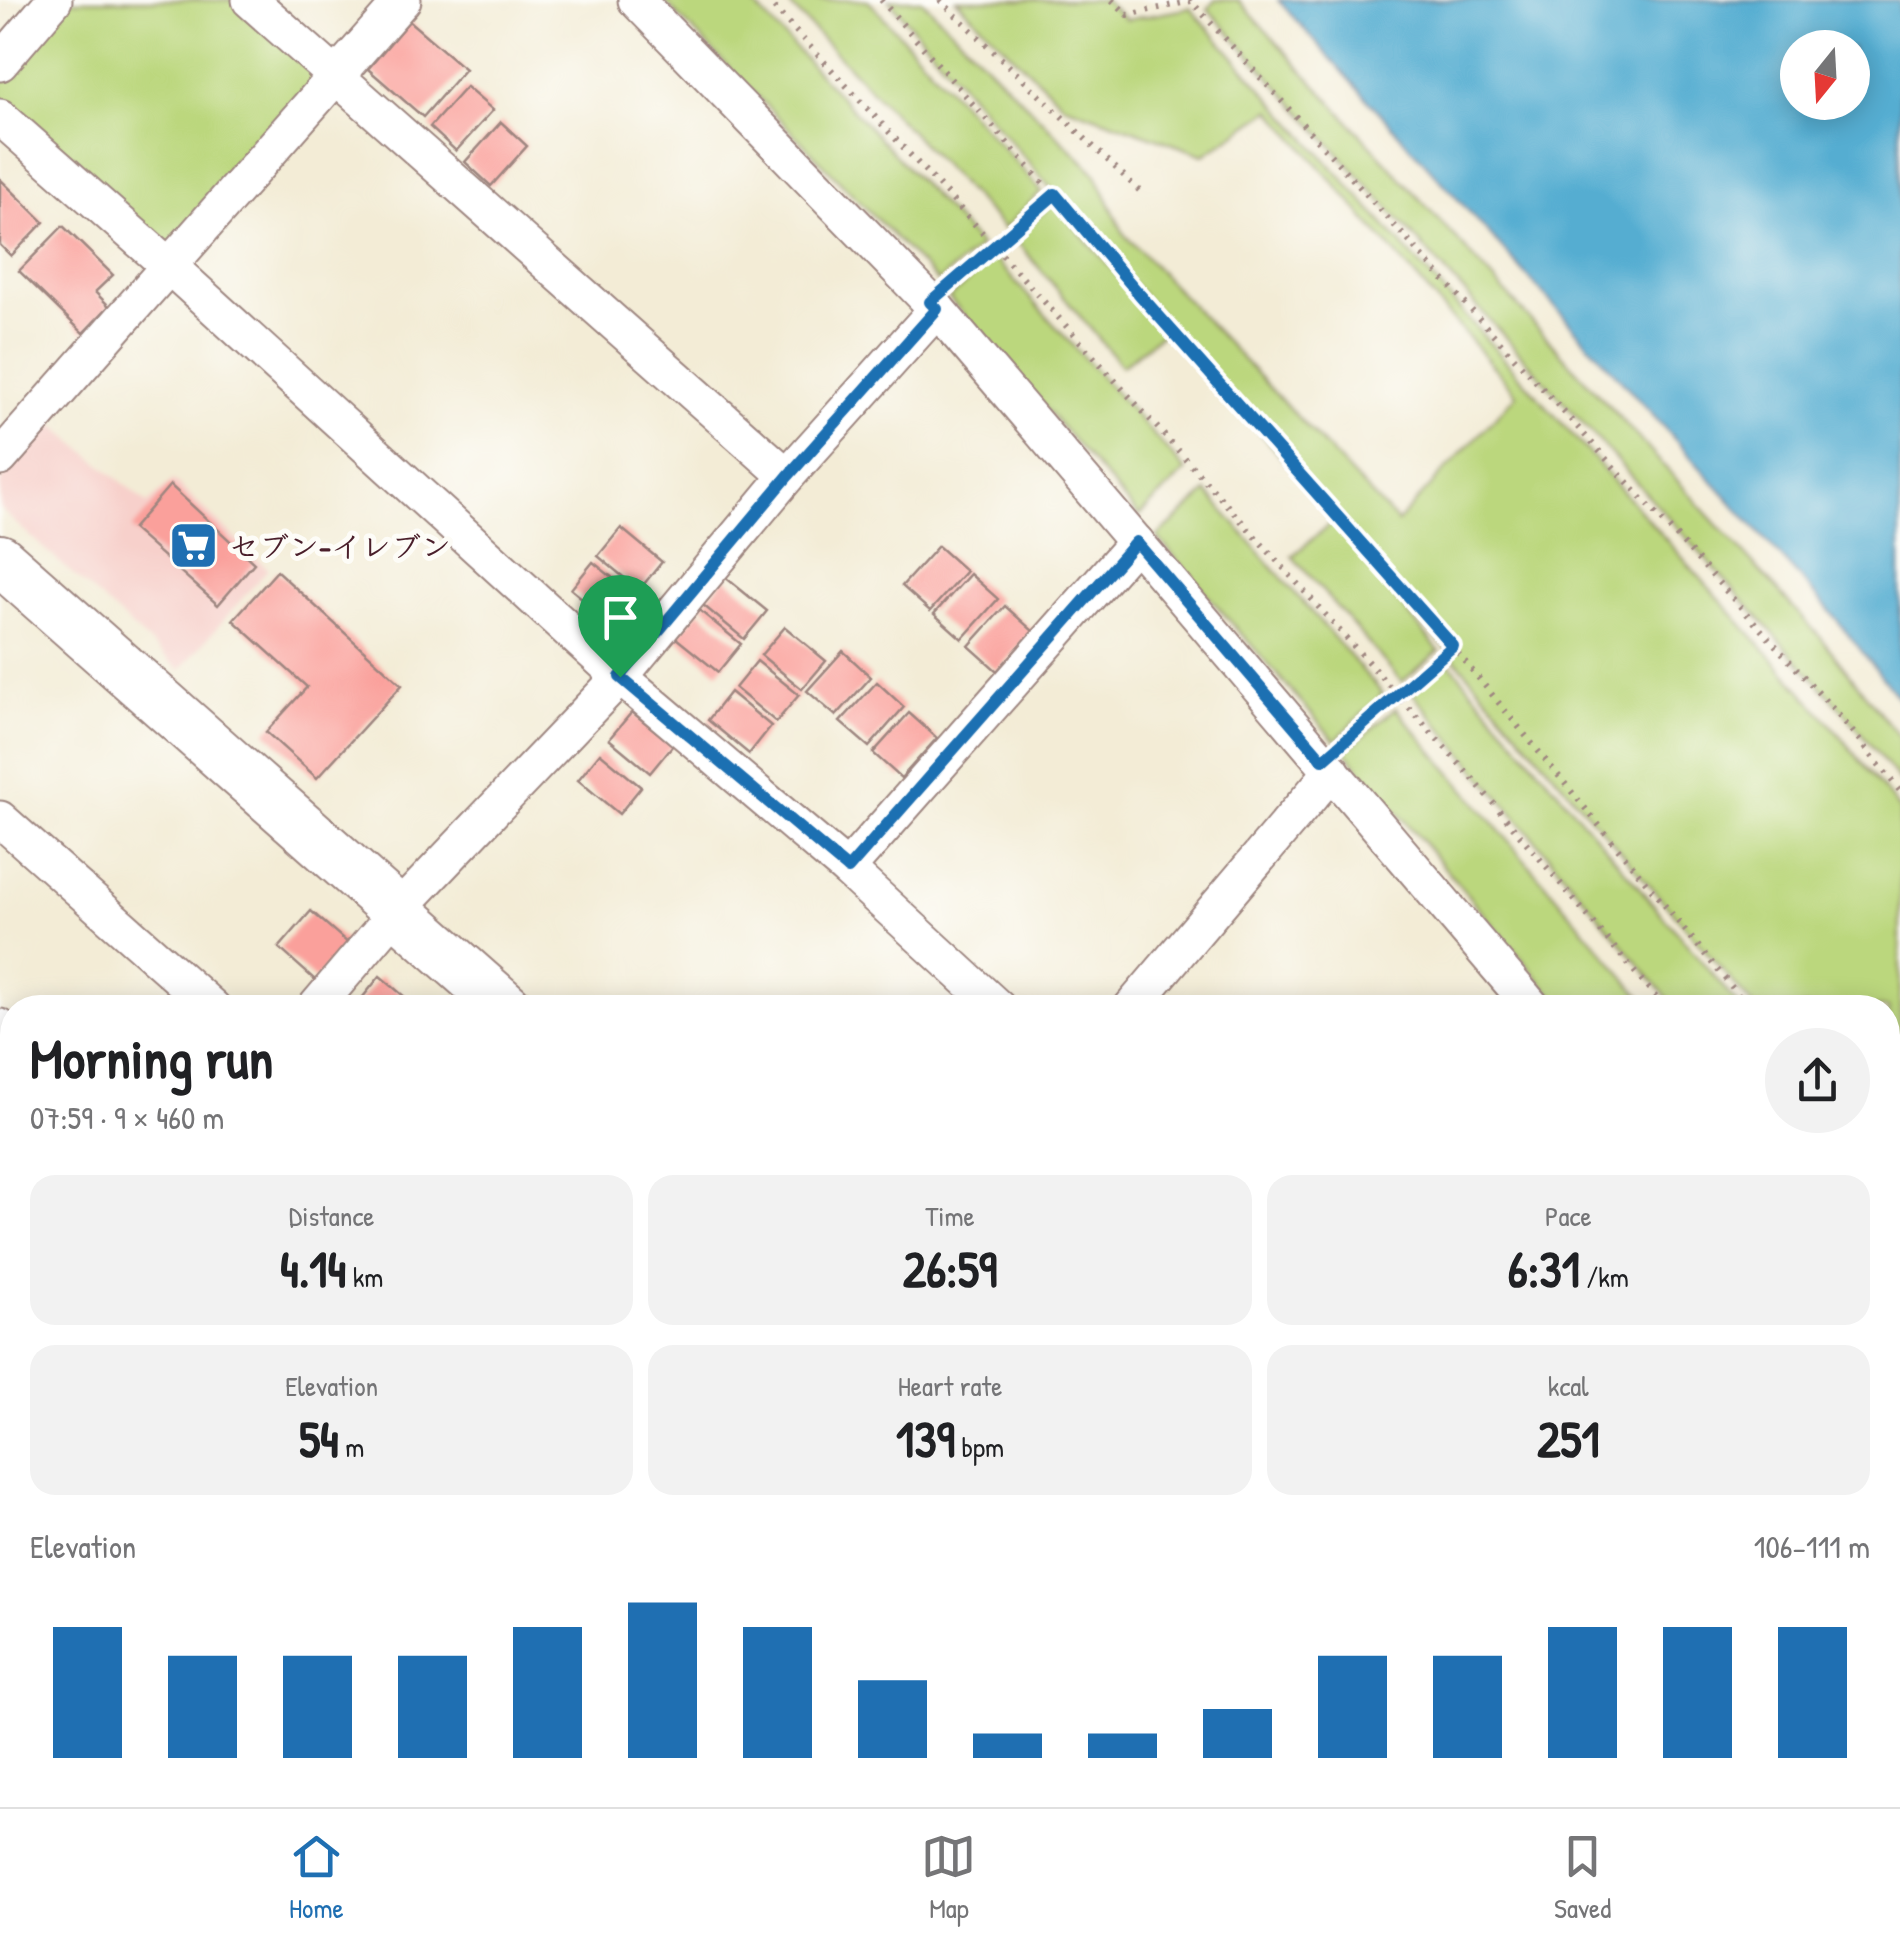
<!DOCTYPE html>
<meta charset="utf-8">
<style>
:root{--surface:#fff;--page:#f2f2f2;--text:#202124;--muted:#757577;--line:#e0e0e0;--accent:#1f6fb2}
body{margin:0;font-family:"Patrick Hand","Klee One",sans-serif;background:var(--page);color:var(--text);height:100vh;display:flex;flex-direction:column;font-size:38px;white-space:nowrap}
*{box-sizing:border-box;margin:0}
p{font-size:32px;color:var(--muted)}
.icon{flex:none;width:55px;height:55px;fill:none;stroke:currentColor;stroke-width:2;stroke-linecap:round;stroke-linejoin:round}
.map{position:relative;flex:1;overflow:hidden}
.details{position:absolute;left:0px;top:995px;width:1900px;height:812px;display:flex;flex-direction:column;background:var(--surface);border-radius:40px 40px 0 0;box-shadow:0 5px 25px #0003}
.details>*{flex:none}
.needle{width:65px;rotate:198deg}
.fabs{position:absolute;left:1780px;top:30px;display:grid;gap:20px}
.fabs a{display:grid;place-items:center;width:90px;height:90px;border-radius:50%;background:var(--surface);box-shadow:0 5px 25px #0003;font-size:50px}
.pin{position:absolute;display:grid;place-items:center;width:85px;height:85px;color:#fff;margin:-102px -42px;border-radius:50% 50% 50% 0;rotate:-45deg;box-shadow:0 0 10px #0007}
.pin .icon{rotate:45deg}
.round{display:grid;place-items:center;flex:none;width:105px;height:105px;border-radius:52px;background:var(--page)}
.summary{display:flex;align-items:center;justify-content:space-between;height:170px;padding:0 30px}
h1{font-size:55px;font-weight:800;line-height:75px}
.figures{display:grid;grid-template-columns:repeat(3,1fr);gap:15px;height:170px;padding:10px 30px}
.figures div{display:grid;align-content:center;border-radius:25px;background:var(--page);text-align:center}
.figures b{font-size:50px;font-weight:800}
.figures small{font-size:28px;font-weight:400}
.figures p{font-size:28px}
.chart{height:280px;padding:20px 30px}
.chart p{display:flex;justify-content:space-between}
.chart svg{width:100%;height:180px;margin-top:10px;stroke:var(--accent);stroke-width:6}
.menu{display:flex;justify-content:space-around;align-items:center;height:140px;border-top:2px solid var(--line);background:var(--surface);font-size:28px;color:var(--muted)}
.menu a{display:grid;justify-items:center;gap:5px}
.menu .on{color:var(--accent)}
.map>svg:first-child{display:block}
</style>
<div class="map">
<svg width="1900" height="1807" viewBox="0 0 1900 1807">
<rect width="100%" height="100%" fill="#fdfcf7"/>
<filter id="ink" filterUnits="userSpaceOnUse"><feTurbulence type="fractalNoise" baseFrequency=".01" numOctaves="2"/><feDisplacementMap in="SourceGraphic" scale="20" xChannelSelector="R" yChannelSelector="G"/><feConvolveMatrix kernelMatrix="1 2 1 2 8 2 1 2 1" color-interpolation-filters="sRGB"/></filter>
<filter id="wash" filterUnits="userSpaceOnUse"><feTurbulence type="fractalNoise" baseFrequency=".0048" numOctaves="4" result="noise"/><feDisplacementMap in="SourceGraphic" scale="40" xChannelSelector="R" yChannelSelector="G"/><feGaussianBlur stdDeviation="2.25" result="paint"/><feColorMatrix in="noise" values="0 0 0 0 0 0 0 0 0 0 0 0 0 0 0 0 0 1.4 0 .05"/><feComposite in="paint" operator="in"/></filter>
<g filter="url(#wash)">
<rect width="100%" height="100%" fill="#f3ecd6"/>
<g fill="#f7d0cb">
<polygon points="53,424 148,504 173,480 268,569 180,670 0,509 0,482"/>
<polygon points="437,1795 832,1795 845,1807 426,1807"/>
</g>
<g fill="#bbd77d" stroke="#827b54" stroke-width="2.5">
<polygon points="67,0 234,0 321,79 168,253 0,104 0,78"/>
<polygon points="663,0 750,0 980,246 938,282"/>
<polygon points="785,0 868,0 1042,191 1004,229"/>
<polygon points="889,0 922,0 1095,173 1124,234 1397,522 1517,394 1271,110 1204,155 1064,105 956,0 1104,0 1126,20 1190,8 1825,717 1900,810 1900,1178 1888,1163 1888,1008 1754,1007"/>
<polygon points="1215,0 1238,0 1822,639 1900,738 1900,782 1846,714 1208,9"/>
<polygon points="1053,202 1166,330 1122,366 1014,238"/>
<polygon points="994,258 1186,471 1139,516 949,298"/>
<polygon points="1207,492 1383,694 1335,741 1157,537"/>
<polygon points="1333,522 1439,651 1402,682 1292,556"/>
<polygon points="1448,661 1740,1007 1675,1007 1411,691"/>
<polygon points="1396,708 1650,1007 1563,1007 1345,751"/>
<polygon points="1888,1184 1900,1198 1900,1278 1888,1263"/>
<polygon points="1900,1318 1900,1408 1888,1393 1888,1329"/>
<polygon points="286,1795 374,1795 387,1807 275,1807"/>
<polygon points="670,1795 817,1795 831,1807 684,1807"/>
</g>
<path fill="#54add1" stroke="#4f667e" stroke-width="2.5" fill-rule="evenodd" d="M1278 0H1900V700L1835 617ZM1798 48H1852V102H1798Z"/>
<g id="blocks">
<g fill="#faa09b">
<polygon points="409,21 465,69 423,117 368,69"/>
<polygon points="466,87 493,110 456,151 430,127"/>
<polygon points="501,122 527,146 491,186 465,162"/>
<polygon points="0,179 44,222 11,256 0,245"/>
<polygon points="63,226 113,275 95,292 109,306 83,333 19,271"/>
<polygon points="170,485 254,563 218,605 132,529"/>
<polygon points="621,528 662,562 639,590 598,556"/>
<polygon points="938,546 966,571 930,611 902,586"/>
<polygon points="593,562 634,595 612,623 571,589"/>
<polygon points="277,571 402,685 317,778 266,732 307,687 233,620"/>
<polygon points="970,574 998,599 962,639 934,614"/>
<polygon points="725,577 767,611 744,639 703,605"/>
<polygon points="1005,606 1033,631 997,671 969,646"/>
<polygon points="699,610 741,644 718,672 676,638"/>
<polygon points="785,627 826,661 802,689 761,655"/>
<polygon points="843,651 871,677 836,716 807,691"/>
<polygon points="757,661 799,695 776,722 735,688"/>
<polygon points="877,682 904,707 869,747 840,722"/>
<polygon points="730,692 771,726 749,754 708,720"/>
<polygon points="632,712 673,745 650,773 609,739"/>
<polygon points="909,713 937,738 901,778 873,753"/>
<polygon points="600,753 641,787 619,814 578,780"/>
<polygon points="311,911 348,943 315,980 279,948"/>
<polygon points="380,976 418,1008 354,1008"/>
<polygon points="1888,1481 1898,1495 1888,1504"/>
<polygon points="1900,1509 1900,1566 1893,1573 1888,1567 1888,1520"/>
<polygon points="1900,1787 1900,1807 1873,1807"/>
<polygon points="1168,1795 1236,1795 1249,1807 1167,1807 1161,1802"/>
<polygon points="1281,1795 1309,1795 1322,1807 1270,1807"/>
<polygon points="1478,1795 1582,1795 1591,1803 1588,1807 1468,1807"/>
</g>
</g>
</g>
<g filter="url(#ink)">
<use href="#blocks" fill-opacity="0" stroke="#9e8680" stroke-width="2.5"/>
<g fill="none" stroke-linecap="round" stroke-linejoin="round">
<defs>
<g id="street">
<polyline points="250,0 787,476"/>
<polyline points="636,0 937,309 1533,1008"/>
<polyline points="0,63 54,0"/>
<polyline points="0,117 170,267 620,677 847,869 998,1008"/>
<polyline points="0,458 403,0"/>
<polyline points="0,819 213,1008"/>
<polyline points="847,869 1136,542"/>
<polyline points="315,1008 398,910 620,677 787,476 937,309"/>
<polyline points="1131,1008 1332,771"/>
<polyline points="0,1027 12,1038"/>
<polyline points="0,1364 12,1351"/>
<polyline points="1888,1427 1900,1442"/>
<polyline points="0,1449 12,1460"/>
<polyline points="383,1795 396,1807"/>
<polyline points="848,1795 862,1807"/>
<polyline points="1794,1795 1802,1807"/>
<polyline points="22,1807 32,1795"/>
<polyline points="266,1807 277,1795"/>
<polyline points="1444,1807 1455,1795"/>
</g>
<g id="secondary">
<polyline points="0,560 507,1008"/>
<polyline points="1389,1795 1403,1807"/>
</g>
</defs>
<use href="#street" stroke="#9e8680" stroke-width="39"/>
<use href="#secondary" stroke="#9e8680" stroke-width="54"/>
<g stroke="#9e8680" stroke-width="6" stroke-dasharray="2.5 8" stroke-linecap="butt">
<polyline points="767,0 978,228 1473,779 1665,1008"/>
<polyline points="881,0 1453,647 1749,1008"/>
<polyline points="940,0 1144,195"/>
<polyline points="1112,0 1128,15 1191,1 1844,721 1900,791"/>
<polyline points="954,282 1055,194"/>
<polyline points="1349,738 1453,647"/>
<polyline points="1888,1176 1900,1191"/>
<polyline points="1888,1274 1900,1288"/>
<polyline points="1888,1317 1900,1307"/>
</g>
<use href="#street" stroke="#fff" stroke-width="35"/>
<use href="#secondary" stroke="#fff" stroke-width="50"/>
</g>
</g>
<g fill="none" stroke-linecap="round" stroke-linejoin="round" filter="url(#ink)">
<defs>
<polygon id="route" points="1055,194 1140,295 1453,646 1323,760 1136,542 848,869 620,677 788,476 937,309 930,302"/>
</defs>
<use href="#route" stroke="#fff" stroke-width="20"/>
<use href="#route" stroke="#1f6fb2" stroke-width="12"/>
</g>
<defs>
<symbol id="supermarket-square" viewBox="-11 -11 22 22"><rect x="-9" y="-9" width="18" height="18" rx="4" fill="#1f6fb2" stroke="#fdfcf7"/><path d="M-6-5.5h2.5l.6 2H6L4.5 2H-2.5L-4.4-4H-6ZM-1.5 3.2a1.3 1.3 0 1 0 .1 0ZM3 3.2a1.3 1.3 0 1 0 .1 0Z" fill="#fff"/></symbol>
</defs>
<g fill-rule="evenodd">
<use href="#supermarket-square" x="166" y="518" width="55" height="55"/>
</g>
<g text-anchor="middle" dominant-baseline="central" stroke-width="10" stroke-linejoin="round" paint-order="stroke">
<g font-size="30" font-weight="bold" fill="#4a1f2b" stroke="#fdfcf7" text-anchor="start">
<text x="229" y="546">セブン-イレブン</text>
</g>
</g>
</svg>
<div class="fabs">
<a><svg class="needle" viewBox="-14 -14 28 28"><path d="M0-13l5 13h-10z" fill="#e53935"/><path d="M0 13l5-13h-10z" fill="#757577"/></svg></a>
</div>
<div class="pin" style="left:620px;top:677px;background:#1e9e55"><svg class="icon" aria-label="arrive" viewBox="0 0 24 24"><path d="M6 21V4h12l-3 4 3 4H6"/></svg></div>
<section class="details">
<div class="summary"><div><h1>Morning run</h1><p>07:59 · 9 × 460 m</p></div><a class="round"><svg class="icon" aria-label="share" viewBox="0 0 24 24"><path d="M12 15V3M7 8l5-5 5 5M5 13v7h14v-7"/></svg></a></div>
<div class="figures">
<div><p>Distance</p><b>4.14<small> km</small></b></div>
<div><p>Time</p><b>26:59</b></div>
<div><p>Pace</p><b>6:31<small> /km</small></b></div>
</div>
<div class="figures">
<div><p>Elevation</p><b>54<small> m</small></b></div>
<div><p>Heart rate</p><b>139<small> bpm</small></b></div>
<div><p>kcal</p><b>251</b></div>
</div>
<div class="chart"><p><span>Elevation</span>106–111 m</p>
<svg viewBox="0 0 160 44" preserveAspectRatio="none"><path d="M5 44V12M15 44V19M25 44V19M35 44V19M45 44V12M55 44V6M65 44V12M75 44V25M85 44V38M95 44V38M105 44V32M115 44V19M125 44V19M135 44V12M145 44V12M155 44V12"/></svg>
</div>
</section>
</div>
<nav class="menu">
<a class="on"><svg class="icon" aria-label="home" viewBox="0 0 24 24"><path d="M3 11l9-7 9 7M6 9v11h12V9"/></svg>Home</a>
<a><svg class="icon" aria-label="map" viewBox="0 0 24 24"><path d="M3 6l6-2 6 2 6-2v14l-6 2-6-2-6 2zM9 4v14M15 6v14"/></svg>Map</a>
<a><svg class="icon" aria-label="saved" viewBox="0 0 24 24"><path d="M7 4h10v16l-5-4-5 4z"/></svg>Saved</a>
</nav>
